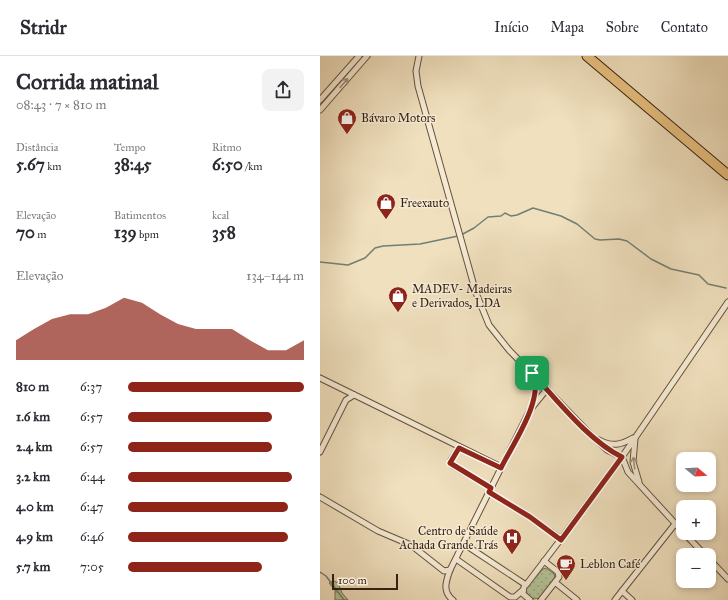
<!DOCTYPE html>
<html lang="pt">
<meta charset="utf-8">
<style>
:root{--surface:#fff;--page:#f2f2f3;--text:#2b2b33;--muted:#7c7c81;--line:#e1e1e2;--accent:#8f2418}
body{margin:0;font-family:"IM FELL Great Primer",serif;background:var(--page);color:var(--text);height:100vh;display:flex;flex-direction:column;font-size:15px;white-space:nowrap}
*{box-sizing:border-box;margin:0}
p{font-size:13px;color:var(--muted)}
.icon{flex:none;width:22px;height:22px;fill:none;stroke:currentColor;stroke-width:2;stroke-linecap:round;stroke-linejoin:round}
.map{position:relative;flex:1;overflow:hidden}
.side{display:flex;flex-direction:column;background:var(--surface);width:320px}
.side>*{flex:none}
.needle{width:26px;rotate:108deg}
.tools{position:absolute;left:356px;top:396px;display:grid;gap:8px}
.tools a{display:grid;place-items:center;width:40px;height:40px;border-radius:8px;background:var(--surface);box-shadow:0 2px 6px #0003;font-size:20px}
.scale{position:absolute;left:12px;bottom:10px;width:66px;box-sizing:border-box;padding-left:4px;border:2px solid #372111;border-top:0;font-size:11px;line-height:14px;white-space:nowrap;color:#372111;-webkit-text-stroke:3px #f5ebd5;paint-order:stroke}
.pin{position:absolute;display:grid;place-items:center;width:34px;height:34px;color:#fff;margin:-17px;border-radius:8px;box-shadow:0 2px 6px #0006}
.round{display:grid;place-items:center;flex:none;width:42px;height:42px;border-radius:8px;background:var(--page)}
.overview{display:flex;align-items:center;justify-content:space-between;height:68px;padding:0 16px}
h1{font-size:22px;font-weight:700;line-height:30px}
.metrics{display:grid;grid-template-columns:repeat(3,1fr);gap:6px;height:68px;padding:4px 16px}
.metrics div{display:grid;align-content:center}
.metrics b{font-size:17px;font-weight:700}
.metrics small{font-size:11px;font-weight:400}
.metrics p{font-size:11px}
.chart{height:112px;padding:8px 16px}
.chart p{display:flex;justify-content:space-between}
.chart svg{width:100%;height:72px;margin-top:4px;fill:var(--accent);opacity:.7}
ul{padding:0 16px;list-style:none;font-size:13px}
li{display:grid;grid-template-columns:64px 48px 1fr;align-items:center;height:30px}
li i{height:10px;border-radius:5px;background:var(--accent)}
header{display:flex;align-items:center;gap:24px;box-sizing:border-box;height:56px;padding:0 20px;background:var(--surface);border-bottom:1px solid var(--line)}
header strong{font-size:19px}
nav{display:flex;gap:22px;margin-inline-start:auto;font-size:14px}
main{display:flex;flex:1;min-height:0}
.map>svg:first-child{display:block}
</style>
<header>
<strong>Stridr</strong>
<nav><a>Início</a><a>Mapa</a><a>Sobre</a><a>Contato</a></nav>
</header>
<main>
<section class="side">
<div class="overview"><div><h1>Corrida matinal</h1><p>08:43 · 7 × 810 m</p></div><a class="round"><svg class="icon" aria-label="share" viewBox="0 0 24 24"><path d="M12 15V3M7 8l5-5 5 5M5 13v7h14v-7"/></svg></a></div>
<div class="metrics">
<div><p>Distância</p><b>5.67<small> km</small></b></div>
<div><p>Tempo</p><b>38:45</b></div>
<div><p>Ritmo</p><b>6:50<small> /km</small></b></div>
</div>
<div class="metrics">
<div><p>Elevação</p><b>70<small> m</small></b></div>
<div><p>Batimentos</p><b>139<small> bpm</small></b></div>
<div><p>kcal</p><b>358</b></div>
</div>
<div class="chart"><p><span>Elevação</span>134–144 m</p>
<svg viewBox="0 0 160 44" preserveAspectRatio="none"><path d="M0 44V32L10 25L20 19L30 16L40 16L50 12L60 6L70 9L80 16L90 22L100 25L110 25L120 25L130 32L140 38L150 38L160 32V44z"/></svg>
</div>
<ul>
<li><b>810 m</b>6:37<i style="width:100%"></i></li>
<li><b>1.6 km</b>6:57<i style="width:82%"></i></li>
<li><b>2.4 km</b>6:57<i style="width:82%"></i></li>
<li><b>3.2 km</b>6:44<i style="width:93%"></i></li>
<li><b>4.0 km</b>6:47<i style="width:91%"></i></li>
<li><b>4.9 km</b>6:46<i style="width:91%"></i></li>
<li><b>5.7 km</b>7:05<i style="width:76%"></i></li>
</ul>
</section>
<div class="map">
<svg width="408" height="544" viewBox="0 0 408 544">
<defs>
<pattern id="forest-firs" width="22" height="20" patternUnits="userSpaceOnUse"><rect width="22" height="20" fill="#b3c396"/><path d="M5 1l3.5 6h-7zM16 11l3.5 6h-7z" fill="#9ba780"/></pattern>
<pattern id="park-dots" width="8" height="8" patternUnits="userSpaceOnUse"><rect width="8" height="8" fill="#b3c396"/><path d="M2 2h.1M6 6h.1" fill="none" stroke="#9ba780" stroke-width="1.8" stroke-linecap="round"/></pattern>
</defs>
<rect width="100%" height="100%" fill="#f0e0be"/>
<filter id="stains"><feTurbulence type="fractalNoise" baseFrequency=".005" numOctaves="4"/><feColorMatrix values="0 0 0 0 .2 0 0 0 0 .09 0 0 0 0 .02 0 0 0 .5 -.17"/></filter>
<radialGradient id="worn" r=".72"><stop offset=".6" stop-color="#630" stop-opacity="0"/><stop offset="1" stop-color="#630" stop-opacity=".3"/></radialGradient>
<polygon fill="url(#forest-firs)" stroke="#757254" points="14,525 18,527 22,537 28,544 15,544 15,534 9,527"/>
<polygon fill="url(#park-dots)" stroke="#757254" points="226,512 234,518 235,522 220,542 213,543 207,538 206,532 223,513"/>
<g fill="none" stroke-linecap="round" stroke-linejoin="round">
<g stroke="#727f73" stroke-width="1.5">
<polyline points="141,179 154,172 168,161 181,160 185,157 191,160 197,159 213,152 241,160 257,168 275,183 280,184 299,183 307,185 331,203 351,213 379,219 388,228 406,232"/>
<polyline points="0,206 28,209 45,202 55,192 63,190 100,188 138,180"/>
<polyline points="0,516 6,520 24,544"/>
</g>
<defs>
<g id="street">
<polyline points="99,0 96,15 98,30 156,237 169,269 189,294 270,378 287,394 302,401 308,416 363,476"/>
<polyline points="0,44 39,0"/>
<polyline points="0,54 47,0"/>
<polyline points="0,322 181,411"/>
<polyline points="212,349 216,333 214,321"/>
<polyline points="315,383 313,406 319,426"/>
<path d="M279 384C292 391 301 389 313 382"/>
<polyline points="139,392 131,404 132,409 171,432"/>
<polyline points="0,396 26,344 34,339"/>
<polyline points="0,441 58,475 91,489 124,515 130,514"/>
<polyline points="364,477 385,499"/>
<polyline points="241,483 302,401 408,246"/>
<polyline points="144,488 206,529 241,483 210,461 169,436"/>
<polyline points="136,503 190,541 195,541 203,534"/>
<polyline points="389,503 408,523"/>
<polyline points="236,527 257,544"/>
<polyline points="204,531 203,538 210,544"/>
<polyline points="302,535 355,468"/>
<path d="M133 544C122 536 126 525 130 514L210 354 227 333"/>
<polyline points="221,544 239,521 238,516 224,505"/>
<polyline points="295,544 302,535 312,544"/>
</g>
<polyline id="highway" points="267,0 408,119"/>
</defs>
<use href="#street" stroke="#65513c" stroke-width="7"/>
<use href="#highway" stroke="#372111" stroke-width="11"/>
<use href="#street" stroke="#f5ebd5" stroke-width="5"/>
<use href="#highway" stroke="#e8c07f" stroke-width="9"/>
</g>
<defs><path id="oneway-shaft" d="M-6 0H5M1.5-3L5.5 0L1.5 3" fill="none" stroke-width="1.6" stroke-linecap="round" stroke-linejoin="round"/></defs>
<g stroke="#a0907d">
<use href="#oneway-shaft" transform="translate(24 27) rotate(-49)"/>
<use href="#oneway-shaft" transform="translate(314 407) rotate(-97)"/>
</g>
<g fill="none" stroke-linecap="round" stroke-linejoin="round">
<defs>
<path id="route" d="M212 317C237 344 269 385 302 401L241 484 210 461 169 436 171 432 130 407 139 392 181 412C192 389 226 341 212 317Z"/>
</defs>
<use href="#route" stroke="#fff" stroke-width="8"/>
<use href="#route" stroke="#8f2418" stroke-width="5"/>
</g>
<defs>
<symbol id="shop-pin" viewBox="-11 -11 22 30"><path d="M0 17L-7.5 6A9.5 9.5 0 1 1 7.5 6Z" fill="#8f2418" stroke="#f5ebd5"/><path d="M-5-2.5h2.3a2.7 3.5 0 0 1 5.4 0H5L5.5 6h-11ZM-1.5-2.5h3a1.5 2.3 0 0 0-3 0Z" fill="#fff"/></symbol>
<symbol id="hospital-pin" viewBox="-11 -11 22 30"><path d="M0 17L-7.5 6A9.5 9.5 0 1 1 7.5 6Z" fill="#8f2418" stroke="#f5ebd5"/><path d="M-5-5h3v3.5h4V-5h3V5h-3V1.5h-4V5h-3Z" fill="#fff"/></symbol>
<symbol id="cafe-pin" viewBox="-11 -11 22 30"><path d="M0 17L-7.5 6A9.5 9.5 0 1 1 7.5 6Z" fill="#8f2418" stroke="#f5ebd5"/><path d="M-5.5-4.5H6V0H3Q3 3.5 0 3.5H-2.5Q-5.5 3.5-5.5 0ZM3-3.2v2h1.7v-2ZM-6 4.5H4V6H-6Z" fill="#fff"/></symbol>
</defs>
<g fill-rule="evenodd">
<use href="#shop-pin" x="16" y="51" width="22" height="30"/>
<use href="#shop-pin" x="55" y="136" width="22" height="30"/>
<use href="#shop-pin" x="67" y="229" width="22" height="30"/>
<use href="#hospital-pin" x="181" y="471" width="22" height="30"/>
<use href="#cafe-pin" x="235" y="497" width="22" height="30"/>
</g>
<g text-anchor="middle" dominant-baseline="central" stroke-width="3" stroke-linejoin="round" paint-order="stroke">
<g font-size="12" fill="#372111" stroke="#f5ebd5" text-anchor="start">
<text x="41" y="62">Bávaro Motors</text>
<text x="80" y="147">Freexauto</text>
<text x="92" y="233">MADEV- Madeiras<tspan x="92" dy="14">e Derivados, LDA</tspan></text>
<text x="178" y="475" text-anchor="end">Centro de Saúde<tspan x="178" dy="14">Achada Grande Trás</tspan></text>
<text x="260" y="508">Leblon Café</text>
</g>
</g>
<rect width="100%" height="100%" filter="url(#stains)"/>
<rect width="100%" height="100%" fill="url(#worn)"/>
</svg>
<div class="tools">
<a><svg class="needle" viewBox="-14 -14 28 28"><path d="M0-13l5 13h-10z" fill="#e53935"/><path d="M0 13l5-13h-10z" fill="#7c7c81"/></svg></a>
<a>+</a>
<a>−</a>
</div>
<div class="scale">100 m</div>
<div class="pin" style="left:212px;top:317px;background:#1e9e55"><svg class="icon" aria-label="arrive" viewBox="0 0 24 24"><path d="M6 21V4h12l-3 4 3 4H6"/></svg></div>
</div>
</main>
